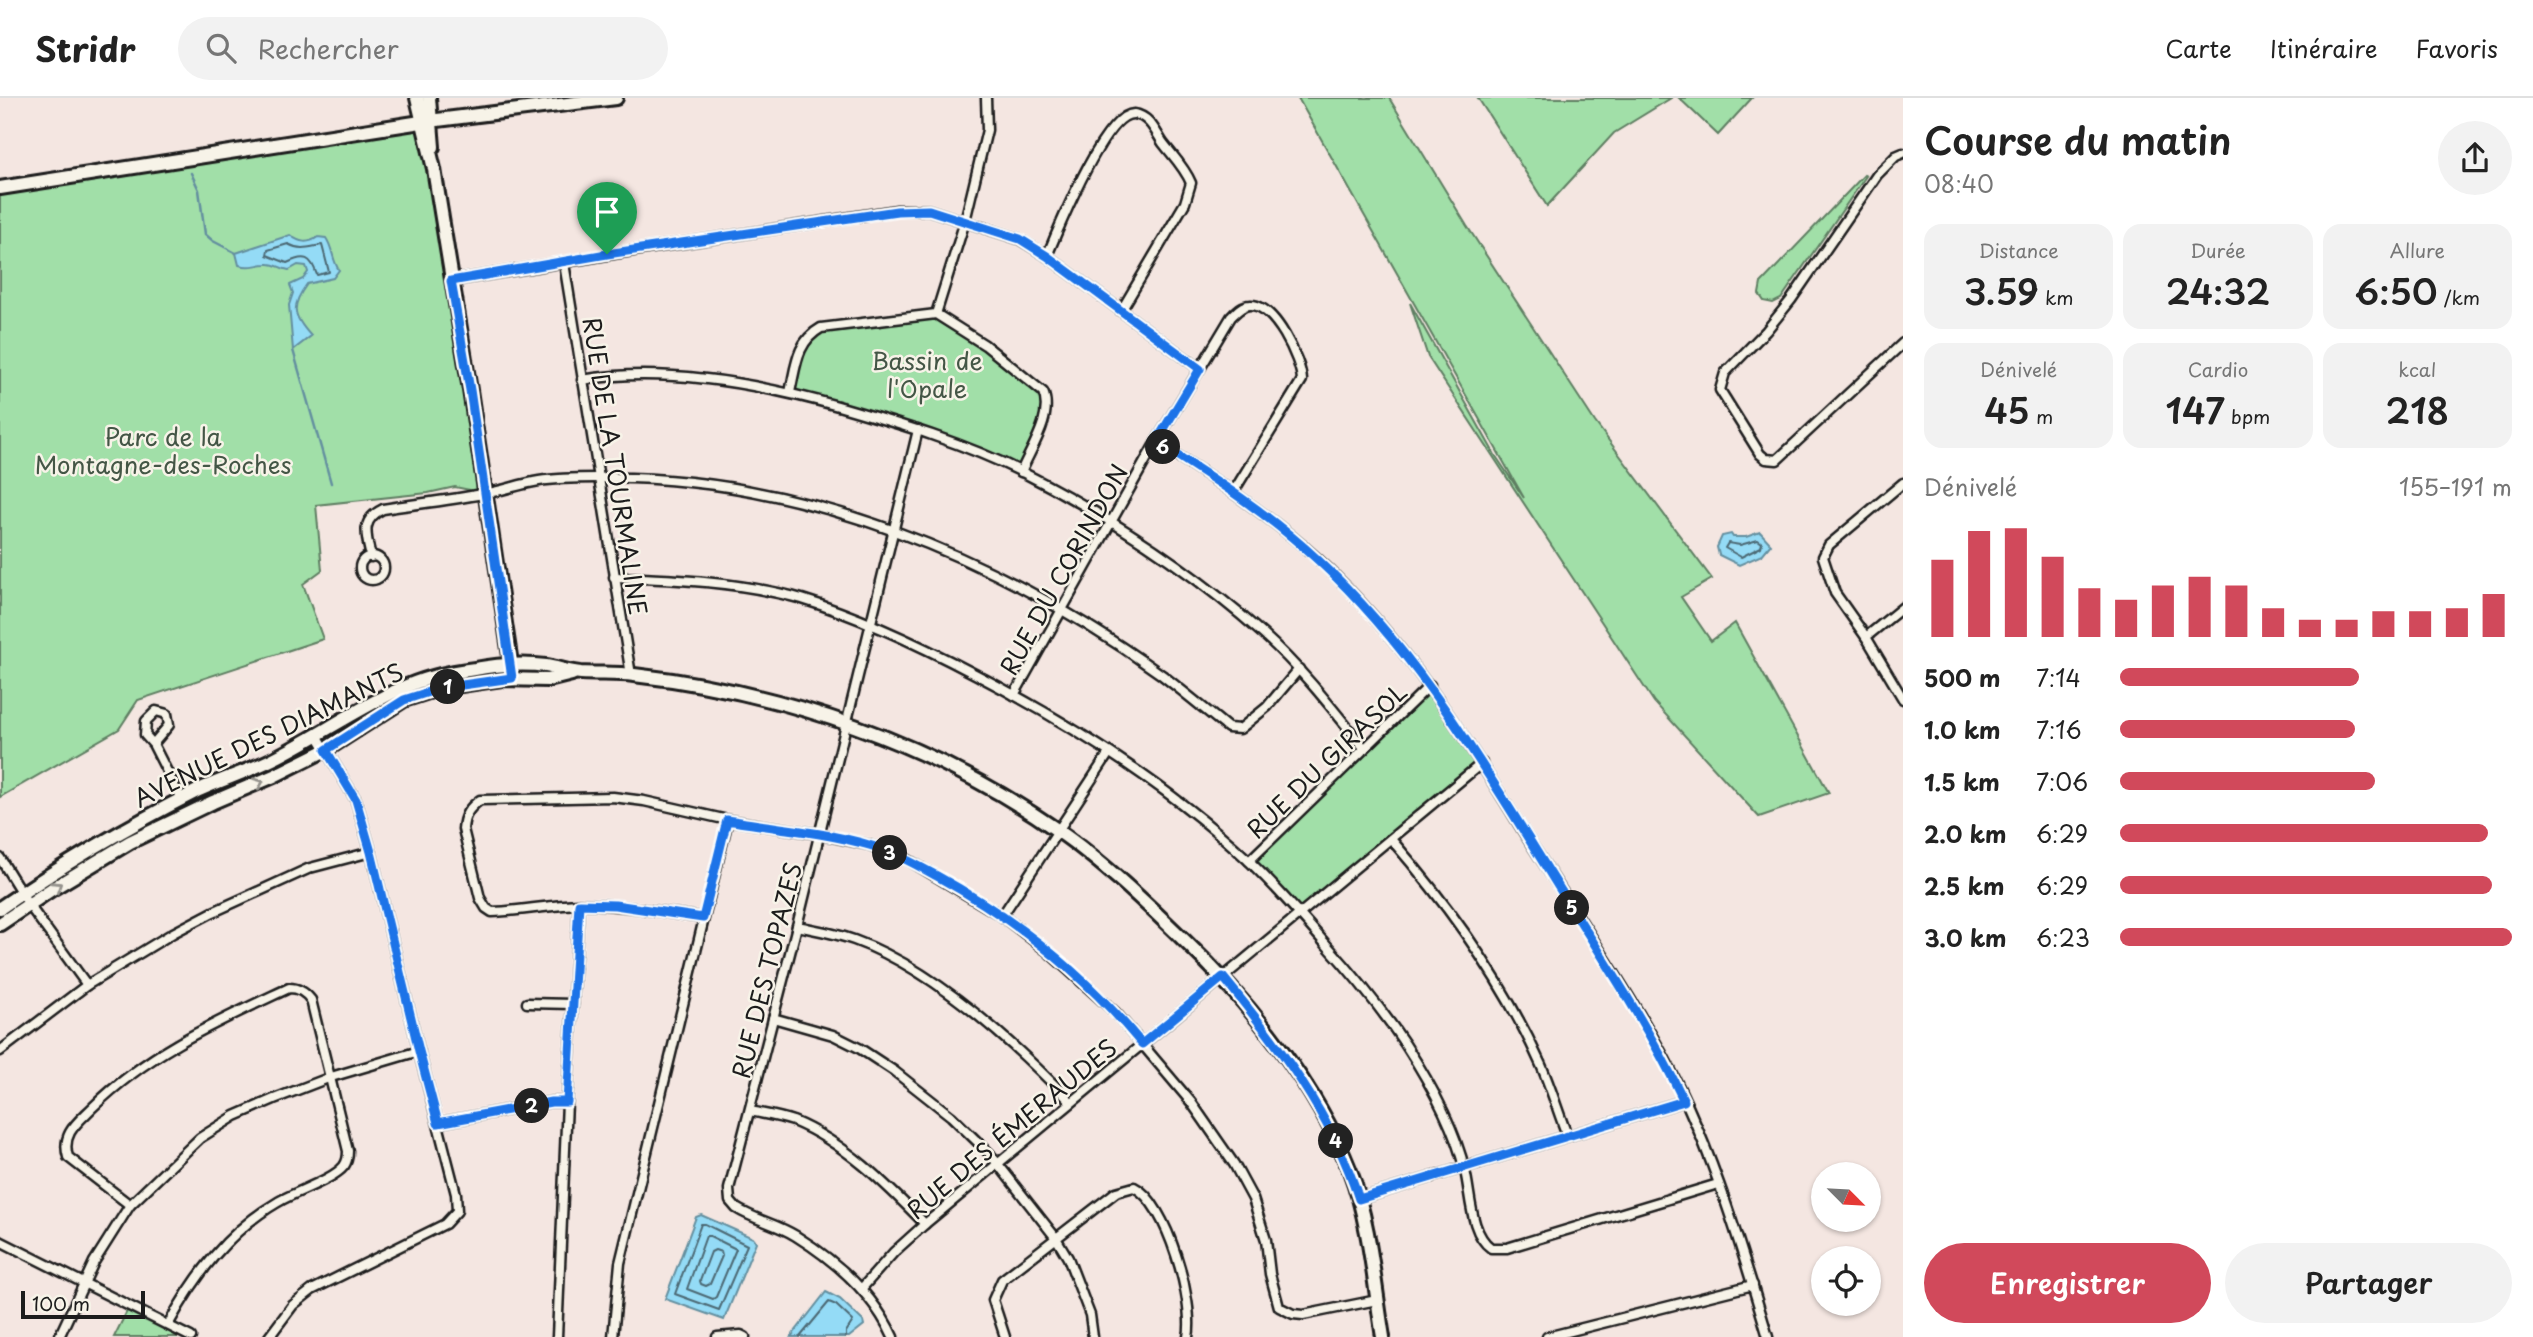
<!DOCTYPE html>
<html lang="fr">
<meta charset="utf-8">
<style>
:root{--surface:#fff;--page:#f2f2f2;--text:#222;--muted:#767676;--line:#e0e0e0;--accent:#d1495b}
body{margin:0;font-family:"Playpen Sans",sans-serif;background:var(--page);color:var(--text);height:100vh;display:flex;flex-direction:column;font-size:26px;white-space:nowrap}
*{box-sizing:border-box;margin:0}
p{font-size:23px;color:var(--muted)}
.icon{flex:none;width:38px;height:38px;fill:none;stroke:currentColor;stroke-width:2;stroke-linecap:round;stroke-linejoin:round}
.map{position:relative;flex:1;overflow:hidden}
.sheet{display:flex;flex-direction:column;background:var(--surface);width:630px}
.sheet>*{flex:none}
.needle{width:46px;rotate:114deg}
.tools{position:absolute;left:1811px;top:1064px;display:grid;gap:14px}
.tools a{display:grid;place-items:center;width:70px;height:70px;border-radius:50%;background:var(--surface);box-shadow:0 2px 5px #0004;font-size:35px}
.scale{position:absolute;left:21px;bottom:18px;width:124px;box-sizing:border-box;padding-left:7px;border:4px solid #1c1c1c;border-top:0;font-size:19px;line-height:24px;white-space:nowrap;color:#1c1c1c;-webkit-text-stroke:5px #f7f3e8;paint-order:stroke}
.pin{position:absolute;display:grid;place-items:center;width:60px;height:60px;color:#fff;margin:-72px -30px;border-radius:50% 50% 50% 0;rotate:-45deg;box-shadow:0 0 7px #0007}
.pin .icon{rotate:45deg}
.km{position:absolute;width:35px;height:35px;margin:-18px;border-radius:50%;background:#222;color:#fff;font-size:19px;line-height:35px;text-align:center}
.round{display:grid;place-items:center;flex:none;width:74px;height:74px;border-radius:37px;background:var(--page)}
.head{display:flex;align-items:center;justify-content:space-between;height:119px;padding:0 21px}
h1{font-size:38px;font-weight:600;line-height:52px}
.stats{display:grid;grid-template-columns:repeat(3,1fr);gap:10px;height:119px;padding:7px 21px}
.stats div{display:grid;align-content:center;border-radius:18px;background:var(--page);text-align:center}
.stats b{font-size:35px;font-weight:600}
.stats small{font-size:19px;font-weight:400}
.stats p{font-size:19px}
.chart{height:196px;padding:14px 21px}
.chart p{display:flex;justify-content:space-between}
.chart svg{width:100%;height:126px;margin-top:7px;stroke:var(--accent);stroke-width:6}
.button{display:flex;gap:14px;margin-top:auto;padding:14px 21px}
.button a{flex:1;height:80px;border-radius:42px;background:var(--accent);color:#fff;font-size:28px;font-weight:600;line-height:80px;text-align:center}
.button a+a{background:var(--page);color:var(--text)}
ul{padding:0 21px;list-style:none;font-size:23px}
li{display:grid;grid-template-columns:112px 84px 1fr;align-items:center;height:52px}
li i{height:18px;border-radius:9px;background:var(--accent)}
header{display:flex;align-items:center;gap:42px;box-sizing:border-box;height:98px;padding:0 35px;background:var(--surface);border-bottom:2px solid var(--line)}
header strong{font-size:33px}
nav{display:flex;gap:38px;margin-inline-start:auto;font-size:24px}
.search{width:490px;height:63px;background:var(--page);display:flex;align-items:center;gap:18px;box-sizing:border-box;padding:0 24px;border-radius:38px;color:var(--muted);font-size:26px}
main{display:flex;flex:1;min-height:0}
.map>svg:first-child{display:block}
</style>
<header>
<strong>Stridr</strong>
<div class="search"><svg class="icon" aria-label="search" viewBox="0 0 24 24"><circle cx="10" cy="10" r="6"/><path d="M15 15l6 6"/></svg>Rechercher</div>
<nav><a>Carte</a><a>Itinéraire</a><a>Favoris</a></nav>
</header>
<main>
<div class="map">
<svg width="1903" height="1239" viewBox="0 0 1903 1239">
<rect width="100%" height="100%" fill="#f4e6e1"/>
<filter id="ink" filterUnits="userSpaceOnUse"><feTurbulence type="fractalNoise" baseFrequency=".0143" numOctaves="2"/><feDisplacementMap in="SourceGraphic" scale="14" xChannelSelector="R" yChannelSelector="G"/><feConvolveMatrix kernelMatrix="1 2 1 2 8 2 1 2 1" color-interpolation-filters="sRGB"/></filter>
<g filter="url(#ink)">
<g fill="#a1dfa8" stroke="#5e7e62" stroke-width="2">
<polygon points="1298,0 1389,0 1467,128 1595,324 1712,481 1681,499 1711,543 1735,525 1829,695 1759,719 1654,604 1428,259 1410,205 1495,357 1524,400"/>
<polygon points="1478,0 1671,0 1614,35 1547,108"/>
<polygon points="1679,0 1752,0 1718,37"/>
<polygon points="421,24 485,395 455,389 428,395 316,407 322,472 303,486 323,541 138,602 119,631 0,699 0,90"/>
<polygon points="1864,77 1866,78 1781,201 1773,205 1764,203 1759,196 1761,185"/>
<polygon points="936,216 1038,288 1047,308 1021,374 918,332 790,294 796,260 821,230"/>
<polygon points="1430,587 1482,665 1300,816 1249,763"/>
<polygon points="129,1209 191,1239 114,1239"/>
</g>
<g fill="#94dbf6" stroke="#648f9f" stroke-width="2">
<path d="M290 137C300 145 308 146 318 139L326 140C333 150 332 162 339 172L333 180 307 186C290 209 293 218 311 238L293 252 289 207 293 195 290 187 303 181 308 174 306 168 298 167 289 172C281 171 275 165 267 166 256 166 251 171 239 167L236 155Z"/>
<polygon points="1760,434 1771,446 1762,457 1739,467 1719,457 1717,449 1722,438 1731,436 1733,439 1746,439"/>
<polygon points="701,1117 753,1140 756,1144 724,1222 665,1201 696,1119"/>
<polygon points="826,1194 840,1201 863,1223 864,1227 849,1239 791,1239"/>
</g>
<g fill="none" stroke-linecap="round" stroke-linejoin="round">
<g stroke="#4c6873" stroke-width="2">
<path d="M288 146C301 153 309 149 322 147L329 174 317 177C311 159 305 156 287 165L267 157 268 152Z"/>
<polygon points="1758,442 1762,445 1761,449 1741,459 1725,450 1728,445 1740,447"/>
<polygon points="701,1126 705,1126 747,1147 719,1212 675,1196"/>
<polygon points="706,1138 710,1138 736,1151 716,1199 713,1201 687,1191"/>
<polygon points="715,1152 721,1154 722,1158 710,1186 706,1188 701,1186 700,1183 711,1154"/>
<polyline points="800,1239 829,1204 836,1207 853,1223 846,1234 846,1239"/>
</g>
<g stroke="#648f9f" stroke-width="2.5">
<polyline points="191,75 199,92 205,136 213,143 236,155"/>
<polyline points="293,252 331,385"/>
</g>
<defs>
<g id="street">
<polyline points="1903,55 1896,58 1877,77 1791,202 1766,233 1725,275 1720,292 1760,356 1766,361 1777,362 1903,245"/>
<path d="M1047 158C1058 132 1105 14 1134 16 1150 18 1156 35 1163 45 1173 58 1185 70 1191 85L1185 105 1121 213"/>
<polyline points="564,165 631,577"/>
<polyline points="451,183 607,157 897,112 929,112 1019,141 1047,158 1200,271"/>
<polyline points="936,216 965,123 987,32 986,0"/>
<path d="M582 282C664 268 759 286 838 308 900 326 964 345 1022 374 1107 417 1191 472 1263 536 1301 570 1332 610 1364 650"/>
<path d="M790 294C796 269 796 244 821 230L936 216 985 247 1043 294C1054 318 1030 352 1021 374"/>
<path d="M1156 344C1213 380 1268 416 1318 461 1403 540 1465 638 1525 736 1569 805 1615 872 1655 943 1706 1032 1739 1141 1768 1239"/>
<polyline points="1903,385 1829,447 1823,459 1835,495 1866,539 1903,601"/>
<circle cx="372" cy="470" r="12"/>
<path d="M371 459C366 437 360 422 383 411 416 406 450 402 483 396 502 393 520 386 539 383 558 380 579 380 597 380 800 376 1000 460 1162 577 1184 594 1206 612 1228 630L1240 631 1267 609 1299 571"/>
<path d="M614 479C677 481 741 484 802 501 861 519 920 547 975 576 1073 627 1167 686 1248 762 1275 788 1300 816 1324 844 1353 876 1381 910 1405 946 1429 983 1455 1030 1465 1073 1471 1097 1470 1135 1491 1150H1507L1718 1086"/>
<polyline points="1866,539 1903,509"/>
<path d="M1014 597 1156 344 1231 219C1236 214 1242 207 1250 207 1274 205 1301 262 1302 282L1234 393"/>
<polyline points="153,646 169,627 167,616 156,613 146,623 145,637 153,646 181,701"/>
<path d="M1391 741C1450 809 1504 884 1541 967 1551 990 1558 1014 1567 1037"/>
<polyline points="0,760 29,807 87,887"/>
<polyline points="1249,763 1430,587"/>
<polyline points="1002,818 1109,655"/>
<path d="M703 820C661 814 620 806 579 806 549 807 521 813 492 814L486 810 480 800 463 731C464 717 469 710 480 702L613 699 644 703 728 722 819 736 869 747 905 760 1002 818 1046 852 1115 914 1191 1004 1234 1066 1253 1101 1266 1142 1270 1176 1279 1209 1293 1216 1303 1217 1377 1202"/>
<path d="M797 828C816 832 835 835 854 842 932 870 1014 945 1071 1004"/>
<polyline points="527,905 573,906"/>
<polyline points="773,920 833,937 859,950 894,973 951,1018 990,1056 1056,1140 1068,1160 1090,1217 1093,1239"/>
<polyline points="0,953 87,887 173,835 213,814 310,770 371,754"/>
<path d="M750 1013C764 1016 779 1018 793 1023 844 1044 887 1087 925 1126"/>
<polyline points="438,1025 551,1004 567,1004"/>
<polyline points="1359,1101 1684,1003"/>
<path d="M130 1107 68 1059C61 1036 77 1025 92 1010 150 953 217 924 289 890 299 890 305 894 311 902L348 1053C348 1058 347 1064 344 1068 333 1082 294 1094 278 1104 228 1133 195 1178 168 1227"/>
<polyline points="0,1143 191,1239"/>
<polyline points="862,1190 894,1154 925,1126 1482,665"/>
<polyline points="59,1239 94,1164 130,1107 200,1040 235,1018 274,1001 331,979 419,953"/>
<polyline points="269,1239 293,1207 312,1192 445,1126 457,1113 456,1096 419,953 371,754 356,702 317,637"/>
<polyline points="557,1239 567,1004 579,806"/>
<polyline points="613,1239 620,1165 728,722"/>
<polyline points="717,1239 741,1237 745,1239"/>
<path d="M893 1239C873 1195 836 1163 796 1138 777 1126 755 1122 736 1110L730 1103 729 1091 797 828 918 332"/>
<path d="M1005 1239 993 1202 1002 1182 1116 1094 1134 1089C1167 1104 1195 1205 1188 1239"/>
<polyline points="1547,1239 1753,1187"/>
</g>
<g id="secondary">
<polyline points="417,0 434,71 470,292 512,572"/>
<polyline points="429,0 433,49"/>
<polyline points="0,90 421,24 616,0"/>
<path d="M0 810C63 766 130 727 199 692 223 681 249 673 273 661 315 640 355 612 398 592 421 581 449 574 475 571 498 567 523 565 546 568 558 570 569 574 581 575 599 576 617 575 634 577 785 594 932 645 1057 732 1101 762 1147 806 1185 843 1251 906 1316 987 1350 1073 1370 1125 1374 1185 1383 1239"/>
<polyline points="0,826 52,791 130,744 213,704 274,678 326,652 404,602 441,590 474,585 502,581 548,582 572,576"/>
</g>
</defs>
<use href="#street" stroke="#1c1c1c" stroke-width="13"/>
<use href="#secondary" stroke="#1c1c1c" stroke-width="18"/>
<use href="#street" stroke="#f7f3e8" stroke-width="8"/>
<use href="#secondary" stroke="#f7f3e8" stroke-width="12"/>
</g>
<defs><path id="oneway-chevron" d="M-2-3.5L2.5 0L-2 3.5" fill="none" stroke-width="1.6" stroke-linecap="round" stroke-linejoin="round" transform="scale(1.75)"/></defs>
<g stroke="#94928c">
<use href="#oneway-chevron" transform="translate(259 685) rotate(-22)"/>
<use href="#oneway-chevron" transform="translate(57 788) rotate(-33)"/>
</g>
</g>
<g fill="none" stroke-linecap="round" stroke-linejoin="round" filter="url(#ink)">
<defs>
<path id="route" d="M929 112 1020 141 1047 158 1200 271 1156 344C1213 380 1269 416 1318 462 1416 552 1483 668 1553 780 1599 854 1646 924 1684 1003L1359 1101C1332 1017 1278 946 1223 879L1142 946C1086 878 1015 821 937 778 915 766 894 754 869 747 824 734 774 730 727 722L703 820 615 807 579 806 567 1004H551L438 1025 419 953 371 754 356 702 326 652 404 602 441 590 512 580 470 292 451 183 607 156 897 113Z"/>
</defs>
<use href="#route" stroke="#fff" stroke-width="14"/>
<use href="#route" stroke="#1a73e8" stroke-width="9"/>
</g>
<g text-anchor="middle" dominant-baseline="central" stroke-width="5" stroke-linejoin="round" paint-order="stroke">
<g font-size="24" fill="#445646" stroke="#f7f3e8">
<text x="927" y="262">Bassin de<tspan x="927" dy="28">l'Opale</tspan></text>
<text x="163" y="338">Parc de la<tspan x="163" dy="28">Montagne-des-Roches</tspan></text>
</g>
<g font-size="24" fill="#1c1c1c" stroke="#f7f3e8">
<text transform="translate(616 368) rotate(81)">RUE DE LA TOURMALINE</text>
<text transform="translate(1063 471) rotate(-61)">RUE DU CORINDON</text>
<text transform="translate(268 636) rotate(-26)">AVENUE DES DIAMANTS</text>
<text transform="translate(1326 662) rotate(-44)">RUE DU GIRASOL</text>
<text transform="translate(766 872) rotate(-76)">RUE DES TOPAZES</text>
<text transform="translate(1011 1030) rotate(-40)">RUE DES ÉMERAUDES</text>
</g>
</g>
</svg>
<div class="tools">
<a><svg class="needle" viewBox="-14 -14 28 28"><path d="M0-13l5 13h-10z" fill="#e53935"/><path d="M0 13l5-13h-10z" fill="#767676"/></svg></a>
<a><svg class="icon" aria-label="locate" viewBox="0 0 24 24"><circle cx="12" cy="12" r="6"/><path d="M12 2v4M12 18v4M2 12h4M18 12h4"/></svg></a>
</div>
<div class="scale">100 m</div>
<div class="pin" style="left:607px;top:156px;background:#1e9e55"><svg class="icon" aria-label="arrive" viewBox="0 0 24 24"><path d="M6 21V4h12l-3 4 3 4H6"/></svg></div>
<b class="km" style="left:448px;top:589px">1</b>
<b class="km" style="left:532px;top:1008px">2</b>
<b class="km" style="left:890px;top:755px">3</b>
<b class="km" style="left:1336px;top:1043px">4</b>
<b class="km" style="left:1572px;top:810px">5</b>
<b class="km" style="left:1163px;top:349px">6</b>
</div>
<section class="sheet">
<div class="head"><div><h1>Course du matin</h1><p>08:40</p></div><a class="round"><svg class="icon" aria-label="share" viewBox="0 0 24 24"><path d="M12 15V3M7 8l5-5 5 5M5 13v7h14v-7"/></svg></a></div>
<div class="stats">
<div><p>Distance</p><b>3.59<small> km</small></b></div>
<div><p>Durée</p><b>24:32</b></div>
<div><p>Allure</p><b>6:50<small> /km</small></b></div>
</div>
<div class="stats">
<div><p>Dénivelé</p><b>45<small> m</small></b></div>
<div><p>Cardio</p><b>147<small> bpm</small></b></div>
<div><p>kcal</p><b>218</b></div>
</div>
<div class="chart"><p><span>Dénivelé</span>155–191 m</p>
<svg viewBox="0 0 160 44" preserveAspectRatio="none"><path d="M5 44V17M15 44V7M25 44V6M35 44V16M45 44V27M55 44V31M65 44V26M75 44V23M85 44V26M95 44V34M105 44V38M115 44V38M125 44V35M135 44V35M145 44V34M155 44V29"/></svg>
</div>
<ul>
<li><b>500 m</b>7:14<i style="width:61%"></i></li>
<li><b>1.0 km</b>7:16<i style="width:60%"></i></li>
<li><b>1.5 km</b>7:06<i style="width:65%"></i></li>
<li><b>2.0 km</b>6:29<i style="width:94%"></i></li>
<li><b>2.5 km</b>6:29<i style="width:95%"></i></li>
<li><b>3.0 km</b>6:23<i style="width:100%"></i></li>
</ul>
<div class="button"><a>Enregistrer</a><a>Partager</a></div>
</section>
</main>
